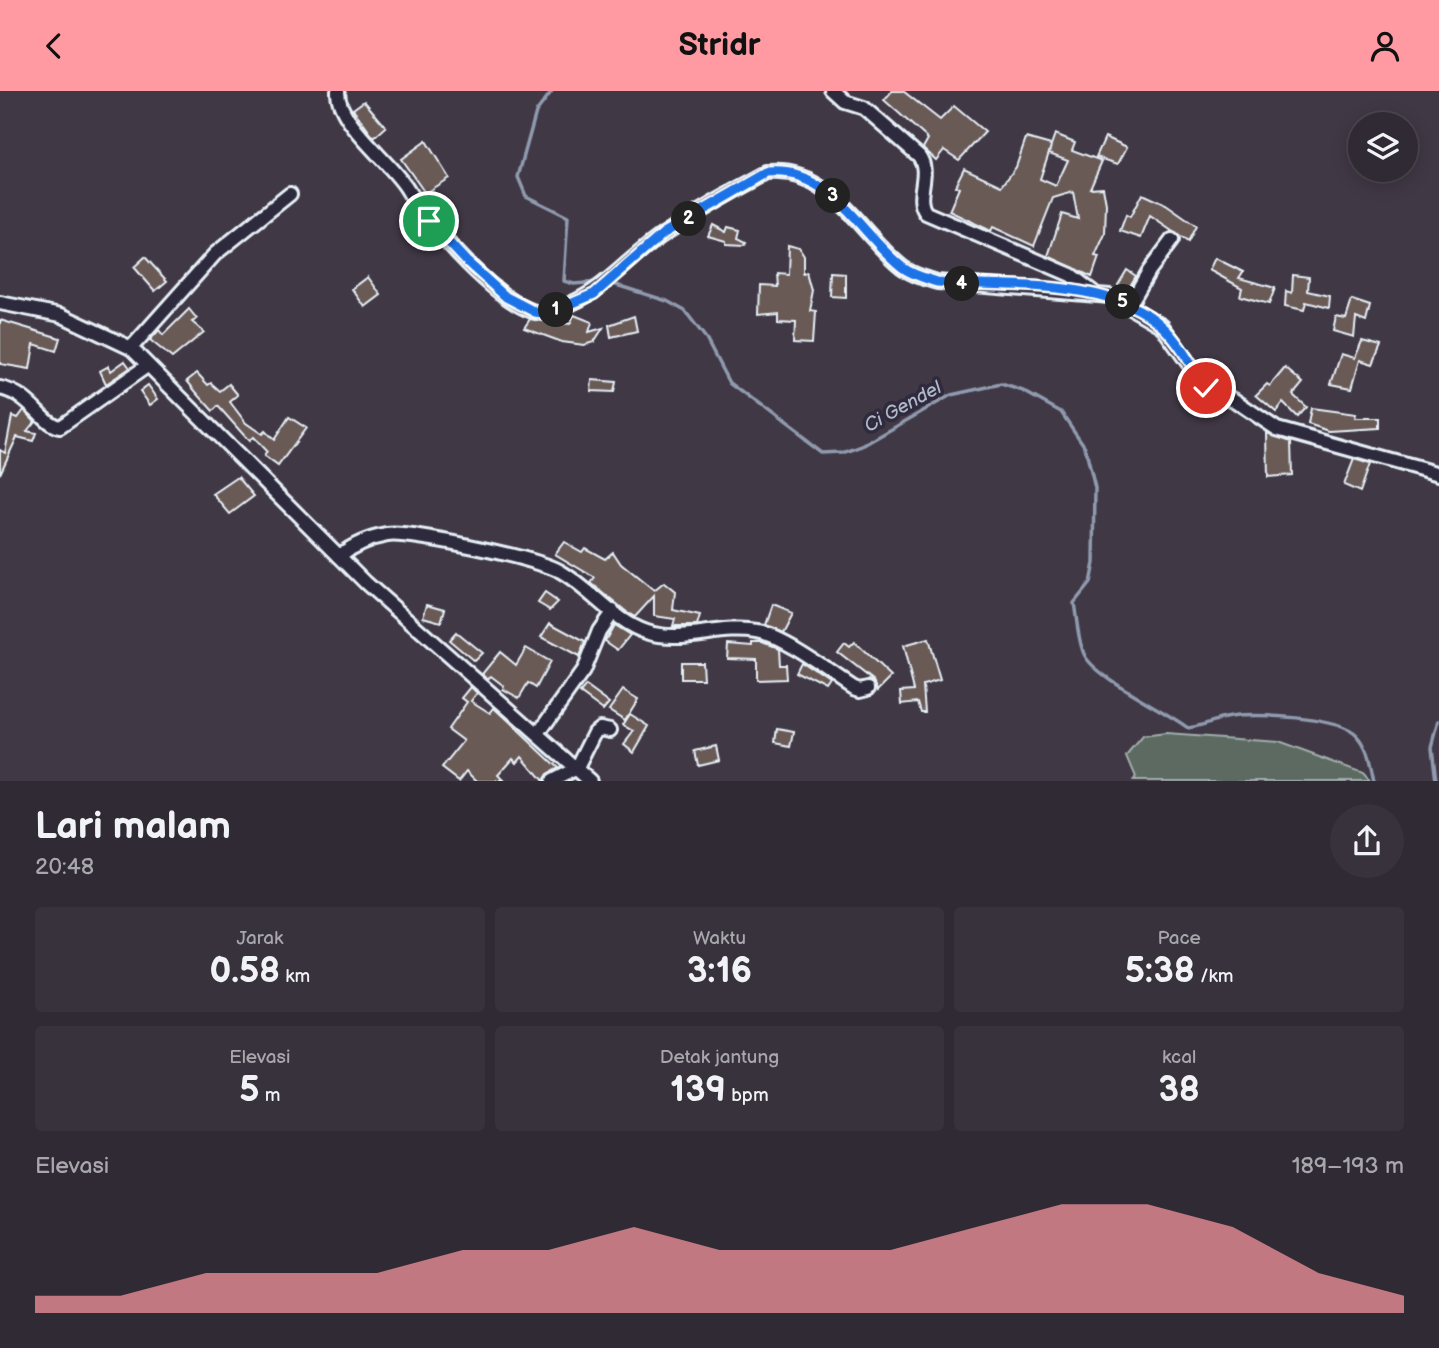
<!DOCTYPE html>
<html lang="id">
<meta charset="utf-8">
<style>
:root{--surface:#302a34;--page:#38323c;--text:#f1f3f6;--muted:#a8a7ac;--line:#4b464f;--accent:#ff9aa2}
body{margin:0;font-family:"Balsamiq Sans",sans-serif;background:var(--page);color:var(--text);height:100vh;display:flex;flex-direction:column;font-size:26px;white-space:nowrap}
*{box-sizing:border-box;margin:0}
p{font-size:23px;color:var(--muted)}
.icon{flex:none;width:38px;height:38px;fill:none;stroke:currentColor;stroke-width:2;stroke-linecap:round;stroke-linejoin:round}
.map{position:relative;height:690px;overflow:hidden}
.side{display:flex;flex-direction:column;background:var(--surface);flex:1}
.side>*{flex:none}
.tools{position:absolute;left:1348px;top:21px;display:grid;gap:14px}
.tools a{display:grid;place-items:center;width:70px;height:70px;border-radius:50%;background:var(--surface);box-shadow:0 4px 18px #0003,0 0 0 2px var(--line);font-size:35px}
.pin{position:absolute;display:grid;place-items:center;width:60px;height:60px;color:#fff;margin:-30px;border:4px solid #fff;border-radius:50%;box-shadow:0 2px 7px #0007}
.km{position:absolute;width:35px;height:35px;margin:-18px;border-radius:50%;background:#222;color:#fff;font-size:19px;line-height:35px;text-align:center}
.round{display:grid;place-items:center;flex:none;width:74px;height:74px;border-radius:37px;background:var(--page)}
.head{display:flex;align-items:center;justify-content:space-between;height:119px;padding:0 35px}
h1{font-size:38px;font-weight:700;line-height:52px}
.stats{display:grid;grid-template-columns:repeat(3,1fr);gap:10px;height:119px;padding:7px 35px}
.stats div{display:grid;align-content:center;border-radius:7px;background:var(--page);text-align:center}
.stats b{font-size:35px;font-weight:700}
.stats small{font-size:19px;font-weight:400}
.stats p{font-size:19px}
.chart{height:196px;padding:14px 35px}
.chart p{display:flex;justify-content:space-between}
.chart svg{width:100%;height:126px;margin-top:7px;fill:var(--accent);opacity:.7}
header{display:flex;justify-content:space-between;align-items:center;height:91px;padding:0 35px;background:var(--accent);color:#111;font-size:32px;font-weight:700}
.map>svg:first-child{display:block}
</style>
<header><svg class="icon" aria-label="back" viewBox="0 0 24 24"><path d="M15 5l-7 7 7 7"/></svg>Stridr<svg class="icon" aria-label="person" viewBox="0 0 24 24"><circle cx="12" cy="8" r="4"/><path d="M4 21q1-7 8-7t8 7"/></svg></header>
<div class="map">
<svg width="1439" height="690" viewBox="0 0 1439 690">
<rect width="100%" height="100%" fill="#403845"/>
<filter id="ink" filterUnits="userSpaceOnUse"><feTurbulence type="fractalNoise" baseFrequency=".0143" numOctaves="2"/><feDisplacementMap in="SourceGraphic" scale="14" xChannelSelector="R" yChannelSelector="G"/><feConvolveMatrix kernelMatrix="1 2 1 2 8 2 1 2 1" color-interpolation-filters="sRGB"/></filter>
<g filter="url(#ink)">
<polygon fill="#5c6b62" stroke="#a2aead" stroke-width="2" points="1166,643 1278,651 1363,682 1370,690 1133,690 1136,686 1127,665 1143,646"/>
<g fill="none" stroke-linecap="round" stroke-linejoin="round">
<g stroke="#909baf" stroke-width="3.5">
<polyline points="552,0 536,21 518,86 526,105 568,126 564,190 574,193 599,191"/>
<path d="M610 192 667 210 685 220 705 246 729 292 823 363 843 362 862 355 951 304 1001 293 1023 300 1061 321 1085 356 1095 397 1094 472 1090 492 1074 512C1077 528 1078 552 1085 565 1098 588 1164 619 1188 637 1204 635 1215 628 1230 626 1255 622 1340 626 1357 645 1369 658 1370 673 1374 690"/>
<polyline points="1436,690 1432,656 1439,630"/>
</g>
</g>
<g fill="#695a57" stroke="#e8f1f8" stroke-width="2" fill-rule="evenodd">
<polygon points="892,0 903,0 940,29 954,15 985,41 959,69 944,59 936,69 923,57 928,48 884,9"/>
<polygon points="364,10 386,36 374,47 353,18"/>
<path d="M1055 43 1075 51 1072 59 1102 70 1090 97 1103 96 1106 113 1105 143 1095 165 1099 166 1092 186 1048 165 1062 123 1078 128 1073 101 1053 107 1034 155 993 136 991 140 949 120 959 97 955 95 964 77 1002 95 1016 76 1026 47 1051 54ZM1051 55 1049 62 1068 69 1056 95 1040 88Z"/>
<polygon points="1105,46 1127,56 1118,73 1096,66"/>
<polygon points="426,50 449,87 425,102 401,68"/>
<polygon points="1142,103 1166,114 1196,135 1188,151 1150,125 1141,147 1120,140 1126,124 1130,126"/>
<polygon points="713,134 726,141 728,136 740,139 738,147 746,151 745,154 726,153 726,150 708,145"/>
<polygon points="787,155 799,158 804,166 804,182 809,181 814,199 810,220 816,221 814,250 795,249 796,229 778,228 778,221 758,223 759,194 775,195 774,182 786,183"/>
<polygon points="145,166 167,190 155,200 134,176"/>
<polygon points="1215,167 1243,181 1239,187 1275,197 1269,213 1240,205 1242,197 1209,179"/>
<polygon points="1127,179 1136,185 1127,200 1118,194"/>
<polygon points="833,182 846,183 846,207 832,206"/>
<polygon points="1293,184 1309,186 1308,200 1330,205 1329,217 1306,211 1304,219 1285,215 1286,200 1292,202"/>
<polygon points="368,186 381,204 365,216 352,198"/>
<polygon points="1352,209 1370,215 1366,231 1356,227 1354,246 1333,240 1336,226 1346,228"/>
<polygon points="189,218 197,228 192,231 204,241 172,267 150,249 159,239 163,244"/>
<polygon points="574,224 592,231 589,241 603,237 594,251 584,254 562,251 524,237 530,228 570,233"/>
<polygon points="634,225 637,240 611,246 609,234"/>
<polygon points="0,229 60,247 56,260 34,253 30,278 0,273"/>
<polygon points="1362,250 1381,255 1373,273 1360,269 1352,297 1331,293 1341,263 1355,267"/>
<polygon points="125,270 130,277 106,293 100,280 109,275 111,280"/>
<polygon points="1285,277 1303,292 1293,304 1306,316 1297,326 1283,312 1276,321 1256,304 1267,293 1270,295"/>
<polygon points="197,282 208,294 211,292 220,300 229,293 238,304 230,311 246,332 262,343 265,340 274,349 289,326 306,337 278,375 264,365 267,361 253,346 249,350 218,315 213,320 196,301 187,290"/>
<polygon points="592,289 616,291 614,301 591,300"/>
<polygon points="148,294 158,308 150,314 140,300"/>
<polygon points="1311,317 1356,323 1355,327 1380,327 1380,337 1329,340 1308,333"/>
<polygon points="24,319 35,330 27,340 36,342 33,350 17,346 0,383 0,359 5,362 12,325 18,327"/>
<polygon points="1267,342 1291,351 1292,384 1268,386"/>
<polygon points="1354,368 1370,373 1360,401 1344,394"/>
<polygon points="238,386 254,405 230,423 213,403"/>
<polygon points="564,451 582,461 585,457 605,468 613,461 621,473 654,500 664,492 675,501 673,519 700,525 697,535 673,535 675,528 654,525 654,505 635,526 628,522 591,492 595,487 555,463"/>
<polygon points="545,502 558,511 550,519 538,512"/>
<polygon points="427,513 445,518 441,531 423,526"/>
<polygon points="771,514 791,522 781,541 764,534"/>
<polygon points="550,532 585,551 579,566 541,546"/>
<polygon points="614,534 630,544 618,559 605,550"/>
<polygon points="456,541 482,562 474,570 449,549"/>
<polygon points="928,548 940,589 923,594 925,621 921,621 918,611 902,613 901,600 914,599 903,555"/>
<polygon points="854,551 891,586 878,599 874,590 837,561 844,552 849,556"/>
<polygon points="753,552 762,552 778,558 779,574 786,574 787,588 756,589 756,568 727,567 728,553 753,555"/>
<polygon points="526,557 550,571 536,597 528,592 519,607 503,598 504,595 491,585 488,588 482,583 500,561 516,574"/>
<polygon points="681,571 702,571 703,588 681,588"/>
<polygon points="802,573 832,593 828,599 797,583"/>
<polygon points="586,595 609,612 603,619 580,602"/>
<polygon points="471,596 477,602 471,610 490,622 494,617 558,677 547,683 543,690 522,665 517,671 513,667 498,684 504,690 477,690 467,680 459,690 442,677 464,650 448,638 467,611 462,607"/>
<polygon points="623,599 638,608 625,629 609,619"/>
<polygon points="630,623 649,635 634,661 624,653 634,640 623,634"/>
<polygon points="777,638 794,641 791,655 775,652"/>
<polygon points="716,655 719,669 698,674 695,660"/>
</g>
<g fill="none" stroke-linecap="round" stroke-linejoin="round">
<defs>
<g id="street">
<path d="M338 0C337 32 390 70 407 98 426 131 506 224 545 222 553 222 563 216 570 213 609 196 632 163 667 141 699 120 734 100 768 82 830 76 859 142 902 176 912 184 925 187 937 191L1110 205 1162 235 1206 297 1234 309 1277 338 1439 383"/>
<path d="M833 0 845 11 864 17 919 65C932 83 913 106 926 122L1071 184 1093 201"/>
<polyline points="0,212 61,224 131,257 366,492 590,690"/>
<polyline points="1130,213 1149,180 1172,149"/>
<polyline points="131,257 215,163 290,103"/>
<path d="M0 297C32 303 42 334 60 336L147 275"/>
<path d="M339 465C353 454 369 447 387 444 410 440 539 468 559 480 590 497 613 530 646 541 684 553 720 534 757 541 782 545 831 582 854 597L860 599 868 597"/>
<polyline points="538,643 583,580 599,540 613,520"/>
<polyline points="552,690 577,677 595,641 600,637 610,639"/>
</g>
</defs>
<use href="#street" stroke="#e8f1f8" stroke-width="18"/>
<use href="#street" stroke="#2f2a3d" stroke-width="12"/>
</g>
</g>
<g fill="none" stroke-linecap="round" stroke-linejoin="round" filter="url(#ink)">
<defs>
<path id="route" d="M429 130 466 170 506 206 535 221 547 223 594 203 664 142 768 82C830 76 859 142 902 176 912 184 925 187 937 191 1004 197 1112 186 1163 236 1181 253 1192 277 1206 297"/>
</defs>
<use href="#route" stroke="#fff" stroke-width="14"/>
<use href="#route" stroke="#1a73e8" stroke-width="9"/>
</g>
<g text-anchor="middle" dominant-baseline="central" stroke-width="7" stroke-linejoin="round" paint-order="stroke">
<g font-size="19" font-style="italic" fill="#aeb8c7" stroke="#2f2a3d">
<text transform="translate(903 316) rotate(-29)">Ci Gendel</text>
</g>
</g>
</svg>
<div class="tools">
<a><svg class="icon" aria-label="layers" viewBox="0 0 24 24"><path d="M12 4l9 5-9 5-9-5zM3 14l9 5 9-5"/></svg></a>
</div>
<div class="pin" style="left:429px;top:130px;background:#1e9e55"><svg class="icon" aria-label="arrive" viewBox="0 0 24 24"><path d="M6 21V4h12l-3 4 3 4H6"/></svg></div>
<div class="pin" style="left:1206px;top:297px;background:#d93025"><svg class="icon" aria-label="check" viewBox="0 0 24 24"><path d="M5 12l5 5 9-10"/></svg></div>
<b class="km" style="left:556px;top:219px">1</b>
<b class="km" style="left:689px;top:128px">2</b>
<b class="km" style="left:833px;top:105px">3</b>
<b class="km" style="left:962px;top:193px">4</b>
<b class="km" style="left:1123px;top:211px">5</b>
</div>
<section class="side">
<div class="head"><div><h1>Lari malam</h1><p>20:48</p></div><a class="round"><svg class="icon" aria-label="share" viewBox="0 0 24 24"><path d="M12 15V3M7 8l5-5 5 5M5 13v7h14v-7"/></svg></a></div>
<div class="stats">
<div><p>Jarak</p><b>0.58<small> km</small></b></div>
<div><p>Waktu</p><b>3:16</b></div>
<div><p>Pace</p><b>5:38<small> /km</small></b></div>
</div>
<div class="stats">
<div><p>Elevasi</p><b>5<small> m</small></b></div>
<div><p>Detak jantung</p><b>139<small> bpm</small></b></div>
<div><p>kcal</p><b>38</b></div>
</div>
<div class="chart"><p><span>Elevasi</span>189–193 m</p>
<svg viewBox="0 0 160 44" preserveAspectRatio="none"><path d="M0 44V38L10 38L20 30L30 30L40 30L50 22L60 22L70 14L80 22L90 22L100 22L110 14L120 6L130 6L140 14L150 30L160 38V44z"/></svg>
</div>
</section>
